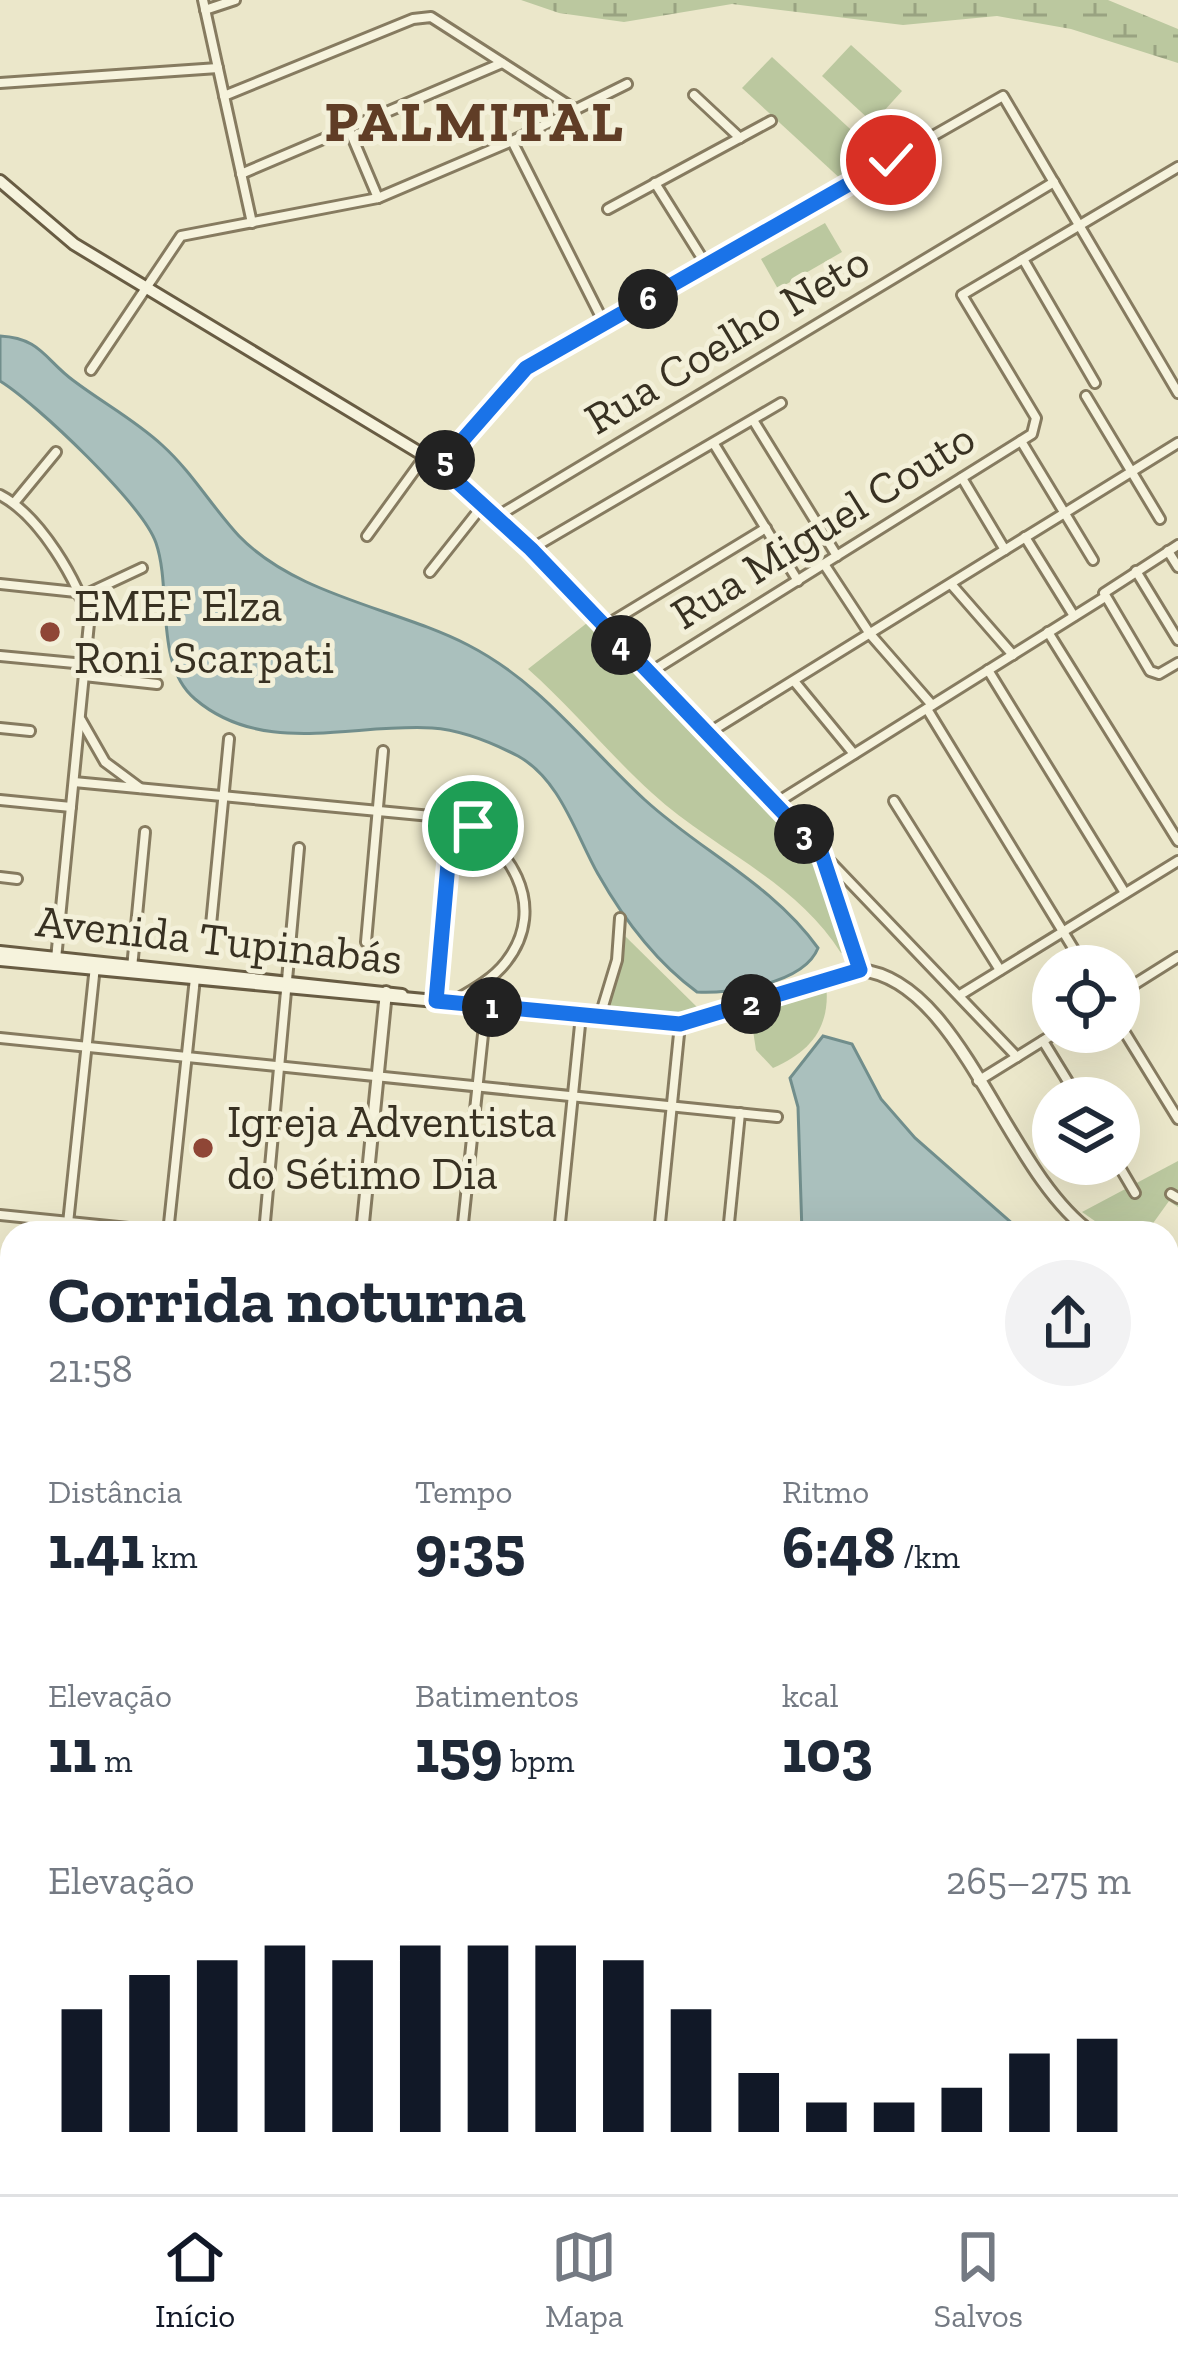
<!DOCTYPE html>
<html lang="pt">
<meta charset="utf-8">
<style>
:root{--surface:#fff;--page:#f2f2f3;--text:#1f2937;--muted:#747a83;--line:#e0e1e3;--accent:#111827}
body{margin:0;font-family:"Zilla Slab",serif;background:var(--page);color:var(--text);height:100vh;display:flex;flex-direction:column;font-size:45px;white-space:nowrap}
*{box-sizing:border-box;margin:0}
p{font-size:39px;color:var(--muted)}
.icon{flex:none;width:66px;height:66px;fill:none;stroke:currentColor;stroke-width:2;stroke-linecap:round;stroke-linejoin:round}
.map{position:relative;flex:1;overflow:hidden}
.details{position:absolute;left:0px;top:1221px;width:1179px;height:975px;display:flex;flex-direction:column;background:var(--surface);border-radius:36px 36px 0 0;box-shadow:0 12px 48px #0002}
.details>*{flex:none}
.fabs{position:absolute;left:1032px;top:945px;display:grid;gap:24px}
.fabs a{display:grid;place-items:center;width:108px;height:108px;border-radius:50%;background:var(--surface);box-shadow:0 12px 48px #0002;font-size:60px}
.pin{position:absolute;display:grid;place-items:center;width:102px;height:102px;color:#fff;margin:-51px;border:6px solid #fff;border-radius:50%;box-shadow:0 3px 12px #0007}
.km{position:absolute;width:60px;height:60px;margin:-30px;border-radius:50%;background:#222;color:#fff;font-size:33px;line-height:60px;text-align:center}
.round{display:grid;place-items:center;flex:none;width:126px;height:126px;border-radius:63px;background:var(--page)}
.overview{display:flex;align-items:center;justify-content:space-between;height:204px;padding:0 48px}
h1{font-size:66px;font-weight:700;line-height:90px}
.metrics{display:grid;grid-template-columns:repeat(3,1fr);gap:18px;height:204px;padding:12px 48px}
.metrics div{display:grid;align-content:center}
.metrics b{font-size:60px;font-weight:700}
.metrics small{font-size:33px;font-weight:400}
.metrics p{font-size:33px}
.chart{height:336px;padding:24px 48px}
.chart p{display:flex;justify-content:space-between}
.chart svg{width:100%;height:216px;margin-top:12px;stroke:var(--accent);stroke-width:6}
.tab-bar{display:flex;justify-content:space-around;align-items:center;height:168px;border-top:3px solid var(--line);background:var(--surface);font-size:33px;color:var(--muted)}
.tab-bar a{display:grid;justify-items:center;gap:6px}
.tab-bar .selected{color:var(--accent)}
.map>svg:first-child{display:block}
</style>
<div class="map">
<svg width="1178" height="2194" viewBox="0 0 1178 2194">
<defs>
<pattern id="wetland-marsh" width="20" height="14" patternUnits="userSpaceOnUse" patternTransform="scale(3)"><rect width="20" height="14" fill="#bbc89f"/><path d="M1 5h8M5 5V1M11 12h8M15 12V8" fill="none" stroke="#99a381"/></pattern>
<pattern id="cemetery-stones" width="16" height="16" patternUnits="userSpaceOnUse" patternTransform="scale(3)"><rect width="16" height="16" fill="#b4be9d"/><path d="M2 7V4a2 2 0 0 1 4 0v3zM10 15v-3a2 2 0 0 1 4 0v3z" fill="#939b80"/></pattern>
</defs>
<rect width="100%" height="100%" fill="#ebe7ca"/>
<g fill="#bbc89f">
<polygon points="851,45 902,91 873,123 822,76"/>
<polygon points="772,57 873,150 844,182 742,88"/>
<polygon points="825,223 842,252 778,289 761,259"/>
<path d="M587 623 662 694 816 858 846 952 841 953C795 880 713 849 652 793 609 754 572 708 528 669Z"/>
<polygon points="624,935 702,1012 670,1017 608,1011"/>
<path d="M826 983C831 1026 812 1051 773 1068L756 1050 750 1011Z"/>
<polygon points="1178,1161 1178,1207 1169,1201 1146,1233 1112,1233 1082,1212"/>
<polygon points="278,2184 569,2184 653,2193 276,2194"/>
</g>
<polygon fill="url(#wetland-marsh)" points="521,0 1108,0 1178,29 1178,63 1071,29 997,16 903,25 732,4 624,22 559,13"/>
<polygon fill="url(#cemetery-stones)" points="1178,1646 1178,1880 1167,1874 1167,1667"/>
<g fill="#aac0bd" stroke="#718e8c" stroke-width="3">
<path d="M0 336C41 338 45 360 74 381 103 403 135 420 162 445 192 472 212 507 239 536 297 596 396 608 468 645 542 683 586 746 645 800 702 852 772 884 818 948 804 984 730 994 697 992 656 962 623 918 598 874 576 835 560 779 518 756 491 742 462 730 432 728 352 723 263 757 195 699 154 665 172 589 156 543 143 505 36 403 0 381Z"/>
<polygon points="823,1036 852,1044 881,1099 915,1138 1023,1233 802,1233 798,1107 790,1078"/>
</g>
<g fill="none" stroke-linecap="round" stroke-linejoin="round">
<defs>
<g id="minor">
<polyline points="203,0 252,223"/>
<polyline points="205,10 235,0"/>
<polyline points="0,83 218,68"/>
<polyline points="694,95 740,138"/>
<polyline points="224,96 413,19 431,17 576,110"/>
<polyline points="348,127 378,198"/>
<polyline points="512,141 604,323"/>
<polyline points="241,174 502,63"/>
<polyline points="655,183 707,266"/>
<polyline points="608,209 771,121"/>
<polyline points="1023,259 1095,383"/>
<polyline points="91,370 181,236 378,198 512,141 627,84"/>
<polyline points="1086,396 1160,519"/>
<polyline points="753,420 837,556"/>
<polyline points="1021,441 1093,560"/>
<polyline points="714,444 798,581"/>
<polyline points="440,467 526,368 1003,96 1178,393"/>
<polyline points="962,478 1005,550"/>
<path d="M0 495C39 515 79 581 89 623L56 959"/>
<polyline points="14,503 56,452"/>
<polyline points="496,517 1054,182"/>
<polyline points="367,536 425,456"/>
<polyline points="1025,537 1074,616"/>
<polyline points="1178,545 1104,593 1150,671 1159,674 1178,663"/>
<polyline points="531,549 781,403"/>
<polyline points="1168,551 1178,567"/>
<polyline points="824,564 870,634 932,705"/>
<polyline points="1136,571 1178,640"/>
<polyline points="430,572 483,505"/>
<polyline points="0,584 76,592"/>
<polyline points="951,584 1013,655"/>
<polyline points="80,597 142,568"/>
<polyline points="603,627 766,528"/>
<polyline points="1048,632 1178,841"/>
<polyline points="0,656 85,664"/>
<polyline points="988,670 1125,893"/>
<polyline points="649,673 1032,434 1036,418 962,295 1178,167"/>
<polyline points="84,676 157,684"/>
<polyline points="794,681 854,754"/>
<polyline points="927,709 1084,966"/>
<polyline points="81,720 105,762 140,788"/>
<polyline points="0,728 30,731"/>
<polyline points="710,732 1178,443"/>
<path d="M74 782 452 818C509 840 550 906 506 962 492 980 471 991 452 1002"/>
<polyline points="0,800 71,807"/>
<polyline points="894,801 1000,970"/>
<polyline points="776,803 1105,597"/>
<polyline points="823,854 1017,1057"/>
<polyline points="0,877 17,879"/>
<polyline points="211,925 229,739"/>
<polyline points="366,942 383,751"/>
<polyline points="132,968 145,832"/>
<polyline points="1119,994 1178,957"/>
<polyline points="960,995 1178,861"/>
<polyline points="436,1001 452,818"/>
<polyline points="600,1016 617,960 620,918"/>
<polyline points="1119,1023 1178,1119"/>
<polyline points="0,1038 777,1117"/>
<polyline points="1043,1041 1078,1098"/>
<polyline points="978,1081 1057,1032"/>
<polyline points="1118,1164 1135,1193"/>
<polyline points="1171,1194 1178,1198"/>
<polyline points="0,1215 178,1233"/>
<polyline points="67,1233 95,966"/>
<polyline points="168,1233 195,978"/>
<polyline points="264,1233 299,848"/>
<polyline points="462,1233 486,1006"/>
<polyline points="559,1233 581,1015"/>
<polyline points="659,1233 680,1024"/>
<polyline points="728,1233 740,1113"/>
<polyline points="0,1392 12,1393"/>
<polyline points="1167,1652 1178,1631"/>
<polyline points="0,1675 12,1676"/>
<polyline points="0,1742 12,1743"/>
<polyline points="1167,1881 1178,1887"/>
<polyline points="0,1896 12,1774"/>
<polyline points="1167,1990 1178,1996"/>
<polyline points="1167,2103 1178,2109"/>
<polyline points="0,2117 12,2118"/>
<polyline points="655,2184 682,2194"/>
<polyline points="893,2184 913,2194"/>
<polyline points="70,2194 71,2184"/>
<polyline points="165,2194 167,2184"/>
<polyline points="265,2194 266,2184"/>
<polyline points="761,2194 762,2184"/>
<polyline points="993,2194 998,2184"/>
</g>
<g id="tertiary">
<path d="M860 970C962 980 1005 1172 1092 1233"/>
<polyline points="362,1233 386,992"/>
<polyline points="1167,1284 1178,1291"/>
<polyline points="0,1813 12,1814"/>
<polyline points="0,1964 12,1965"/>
<polyline points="1107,2184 1126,2194"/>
</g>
<g id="secondary">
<polyline points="0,181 74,244 425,456 496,517 821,852 860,970 680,1024 0,960"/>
<polyline points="0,952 402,995"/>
<polyline points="0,1569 12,1570"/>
<polyline points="779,2194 784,2184"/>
</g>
</defs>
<use href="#minor" stroke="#867b60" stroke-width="14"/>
<use href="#tertiary" stroke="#867b60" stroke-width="16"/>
<use href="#secondary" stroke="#685c43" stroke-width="16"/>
<use href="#minor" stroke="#f6f3dd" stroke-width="8"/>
<use href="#tertiary" stroke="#f6f3dd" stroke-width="10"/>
<use href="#secondary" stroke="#f6f3dd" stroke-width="10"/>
</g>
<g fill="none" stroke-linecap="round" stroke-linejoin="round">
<defs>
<polyline id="route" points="473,826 452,818 436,1001 680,1024 860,970 821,852 531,549 440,466 526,368 891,160"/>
</defs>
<use href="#route" stroke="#fff" stroke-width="24"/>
<use href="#route" stroke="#1a73e8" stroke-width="15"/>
</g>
<g fill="#8f4636" stroke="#f3f0d9" stroke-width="4.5">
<circle cx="50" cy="632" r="12"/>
<circle cx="203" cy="1148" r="12"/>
</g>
<g text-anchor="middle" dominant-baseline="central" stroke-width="10" stroke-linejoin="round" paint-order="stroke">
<g font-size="45" fill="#383122" stroke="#f3f0d9">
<text transform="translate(727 340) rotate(-31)">Rua Coelho Neto</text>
<text transform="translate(823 526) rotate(-32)">Rua Miguel Couto</text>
<text transform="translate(219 940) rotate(6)">Avenida Tupinabás</text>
</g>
<g font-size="45" fill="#383122" stroke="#f3f0d9" text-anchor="start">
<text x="74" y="606">EMEF Elza<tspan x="74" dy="52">Roni Scarpati</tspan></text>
<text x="227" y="1122">Igreja Adventista<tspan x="227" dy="52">do Sétimo Dia</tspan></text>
</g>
<g font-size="57" font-weight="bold" letter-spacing="3" fill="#603d26" stroke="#f3f0d9">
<text x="475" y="121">PALMITAL</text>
</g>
</g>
</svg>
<div class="fabs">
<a><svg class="icon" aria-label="locate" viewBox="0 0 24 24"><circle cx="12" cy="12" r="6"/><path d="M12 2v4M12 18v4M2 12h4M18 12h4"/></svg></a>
<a><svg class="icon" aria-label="layers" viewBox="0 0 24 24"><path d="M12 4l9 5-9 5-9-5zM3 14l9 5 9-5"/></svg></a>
</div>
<div class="pin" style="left:473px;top:826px;background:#1e9e55"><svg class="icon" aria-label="arrive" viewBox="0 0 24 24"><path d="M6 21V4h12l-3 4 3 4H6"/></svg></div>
<div class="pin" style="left:891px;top:160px;background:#d93025"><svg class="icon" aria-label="check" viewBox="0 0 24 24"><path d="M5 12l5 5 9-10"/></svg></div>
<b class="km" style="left:492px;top:1007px">1</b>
<b class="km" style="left:751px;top:1004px">2</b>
<b class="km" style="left:804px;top:834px">3</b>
<b class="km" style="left:621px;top:645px">4</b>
<b class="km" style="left:445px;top:460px">5</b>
<b class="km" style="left:648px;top:299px">6</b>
<section class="details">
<div class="overview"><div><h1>Corrida noturna</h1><p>21:58</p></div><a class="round"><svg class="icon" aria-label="share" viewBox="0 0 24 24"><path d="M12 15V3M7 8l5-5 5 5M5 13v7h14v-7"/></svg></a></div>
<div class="metrics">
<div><p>Distância</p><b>1.41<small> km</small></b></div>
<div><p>Tempo</p><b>9:35</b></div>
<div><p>Ritmo</p><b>6:48<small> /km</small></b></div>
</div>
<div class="metrics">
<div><p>Elevação</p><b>11<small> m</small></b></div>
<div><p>Batimentos</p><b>159<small> bpm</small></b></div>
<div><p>kcal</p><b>103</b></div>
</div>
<div class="chart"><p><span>Elevação</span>265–275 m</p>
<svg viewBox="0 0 160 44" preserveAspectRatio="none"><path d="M5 44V19M15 44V12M25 44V9M35 44V6M45 44V9M55 44V6M65 44V6M75 44V6M85 44V9M95 44V19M105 44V32M115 44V38M125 44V38M135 44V35M145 44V28M155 44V25"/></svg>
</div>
</section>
</div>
<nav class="tab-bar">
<a class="selected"><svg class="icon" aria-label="home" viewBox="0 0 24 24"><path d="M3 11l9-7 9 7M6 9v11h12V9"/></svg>Início</a>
<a><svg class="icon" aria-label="map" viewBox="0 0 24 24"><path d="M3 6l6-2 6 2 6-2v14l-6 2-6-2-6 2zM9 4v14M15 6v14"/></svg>Mapa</a>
<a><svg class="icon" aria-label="saved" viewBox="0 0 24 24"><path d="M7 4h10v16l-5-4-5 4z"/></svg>Salvos</a>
</nav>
